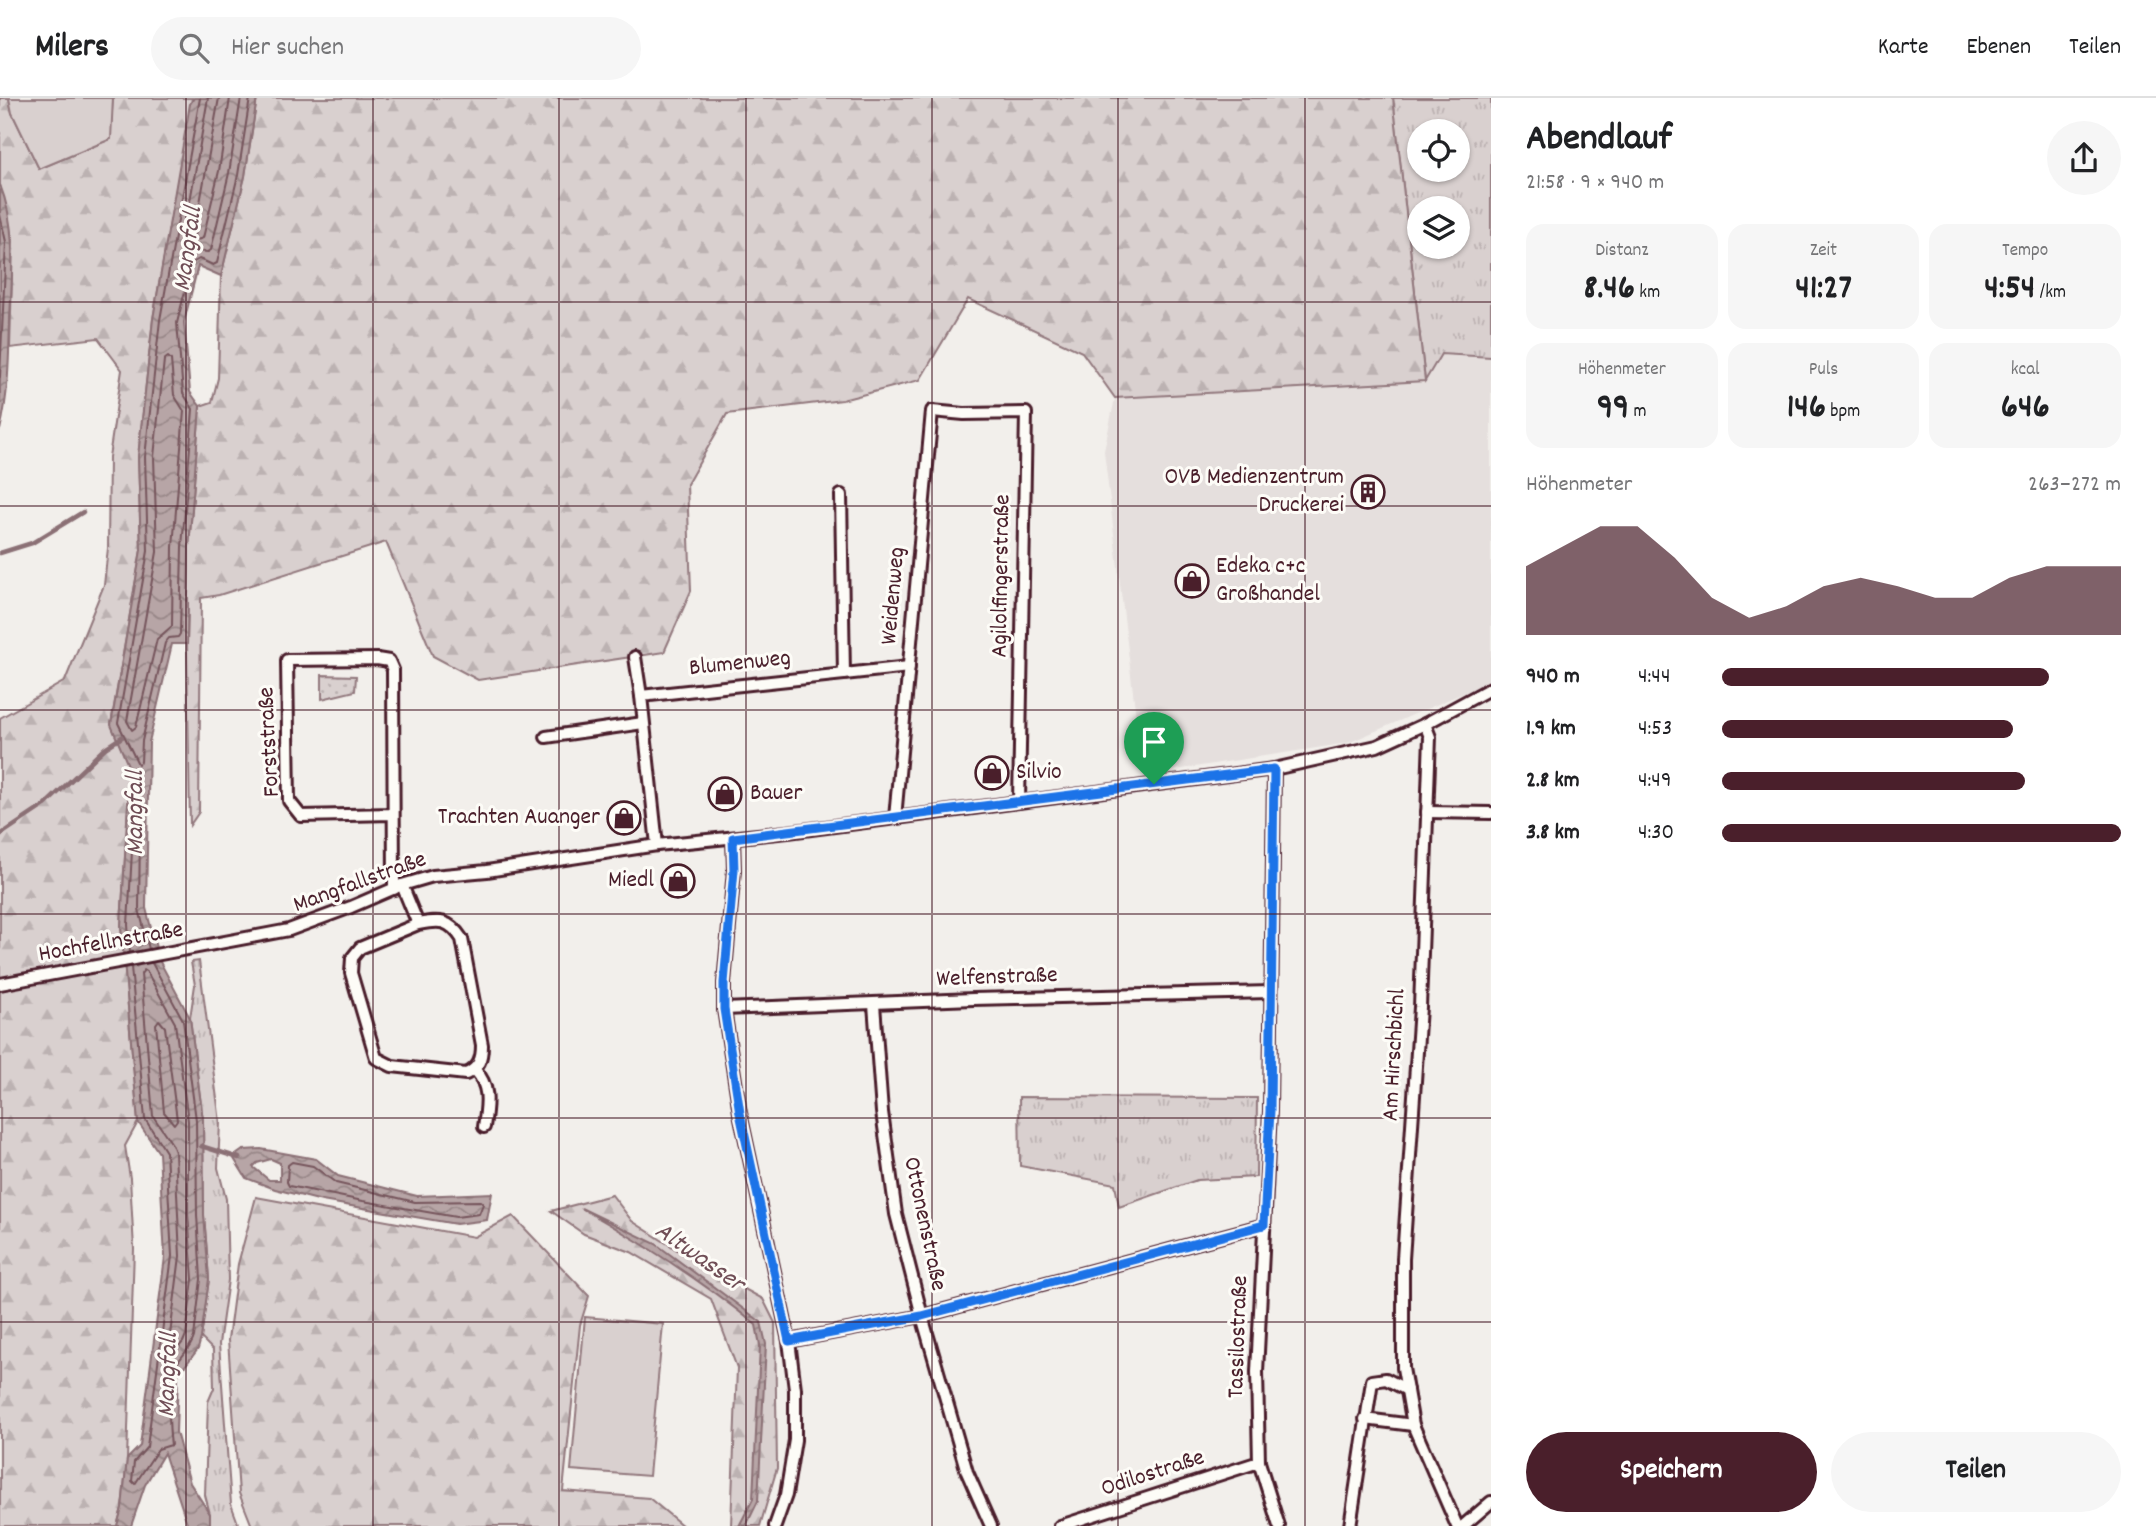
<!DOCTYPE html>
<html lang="de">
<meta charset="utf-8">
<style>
:root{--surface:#fff;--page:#f6f6f6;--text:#202124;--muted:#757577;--line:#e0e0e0;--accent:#4a1f2b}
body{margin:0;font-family:Dekko,sans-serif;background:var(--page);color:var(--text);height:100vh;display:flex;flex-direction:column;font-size:26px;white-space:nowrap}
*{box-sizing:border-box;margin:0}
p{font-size:23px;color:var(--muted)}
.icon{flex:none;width:38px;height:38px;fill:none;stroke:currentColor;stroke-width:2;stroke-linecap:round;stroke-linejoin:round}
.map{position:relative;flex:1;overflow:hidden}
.sheet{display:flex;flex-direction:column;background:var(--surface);width:665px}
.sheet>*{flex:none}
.buttons{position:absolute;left:1407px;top:21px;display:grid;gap:14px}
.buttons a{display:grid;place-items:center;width:63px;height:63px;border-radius:50%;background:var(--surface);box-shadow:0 2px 5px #0004;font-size:35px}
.pin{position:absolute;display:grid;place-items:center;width:60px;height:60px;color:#fff;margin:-72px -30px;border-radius:50% 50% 50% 0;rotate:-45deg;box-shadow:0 0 7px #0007}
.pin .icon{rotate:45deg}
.round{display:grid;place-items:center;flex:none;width:74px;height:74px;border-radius:37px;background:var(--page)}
.head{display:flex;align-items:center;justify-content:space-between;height:119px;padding:0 35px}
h1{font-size:38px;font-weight:800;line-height:52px}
.metrics{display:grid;grid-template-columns:repeat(3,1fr);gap:10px;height:119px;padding:7px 35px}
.metrics div{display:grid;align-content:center;border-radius:18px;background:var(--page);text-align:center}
.metrics b{font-size:35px;font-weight:800}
.metrics small{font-size:19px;font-weight:400}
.metrics p{font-size:19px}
.chart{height:196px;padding:14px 35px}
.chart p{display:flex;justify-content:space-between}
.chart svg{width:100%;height:126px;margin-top:7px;fill:var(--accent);opacity:.7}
.action{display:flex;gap:14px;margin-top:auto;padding:14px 35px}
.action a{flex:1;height:80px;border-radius:42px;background:var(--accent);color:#fff;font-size:28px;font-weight:800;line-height:80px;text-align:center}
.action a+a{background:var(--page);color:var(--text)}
ul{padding:0 35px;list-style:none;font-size:23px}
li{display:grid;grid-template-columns:112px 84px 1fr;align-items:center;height:52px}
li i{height:18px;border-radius:9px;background:var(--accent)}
header{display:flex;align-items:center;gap:42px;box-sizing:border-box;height:98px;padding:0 35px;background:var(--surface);border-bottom:2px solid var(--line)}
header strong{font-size:33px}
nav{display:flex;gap:38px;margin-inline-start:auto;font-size:24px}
.search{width:490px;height:63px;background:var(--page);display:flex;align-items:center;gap:18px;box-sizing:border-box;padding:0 24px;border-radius:38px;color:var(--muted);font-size:26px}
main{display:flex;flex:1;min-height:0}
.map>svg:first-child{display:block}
</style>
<header>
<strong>Milers</strong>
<div class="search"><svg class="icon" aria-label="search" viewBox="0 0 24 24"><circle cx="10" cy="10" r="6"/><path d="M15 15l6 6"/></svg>Hier suchen</div>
<nav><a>Karte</a><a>Ebenen</a><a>Teilen</a></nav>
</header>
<main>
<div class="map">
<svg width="1491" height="1428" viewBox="0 0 1491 1428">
<defs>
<pattern id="grass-tufts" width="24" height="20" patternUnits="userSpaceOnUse" patternTransform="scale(1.75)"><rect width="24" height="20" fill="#d9d0cf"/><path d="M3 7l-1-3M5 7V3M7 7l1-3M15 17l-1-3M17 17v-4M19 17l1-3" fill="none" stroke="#bcb2b2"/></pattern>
<pattern id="forest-firs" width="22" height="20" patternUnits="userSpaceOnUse" patternTransform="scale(1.75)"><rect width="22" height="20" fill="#d9d0cf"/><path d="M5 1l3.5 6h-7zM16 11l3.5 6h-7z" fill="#bcb2b2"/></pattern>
<pattern id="park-dots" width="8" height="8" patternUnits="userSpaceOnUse" patternTransform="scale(1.75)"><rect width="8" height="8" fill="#d9d0cf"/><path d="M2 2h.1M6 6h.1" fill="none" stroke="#bcb2b2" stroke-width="1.8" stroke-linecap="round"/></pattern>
<pattern id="water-waves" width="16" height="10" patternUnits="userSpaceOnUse" patternTransform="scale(1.75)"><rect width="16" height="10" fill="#b7a5a6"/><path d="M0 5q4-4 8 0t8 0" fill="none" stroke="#978687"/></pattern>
</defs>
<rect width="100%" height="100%" fill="#f2efeb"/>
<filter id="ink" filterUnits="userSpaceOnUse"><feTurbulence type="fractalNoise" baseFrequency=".0143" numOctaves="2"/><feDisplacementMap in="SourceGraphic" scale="14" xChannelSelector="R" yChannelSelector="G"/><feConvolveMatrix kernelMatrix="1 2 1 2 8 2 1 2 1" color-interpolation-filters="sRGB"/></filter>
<g filter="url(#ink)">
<polygon fill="#e5dfdd" points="1441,256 1491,259 1491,583 1348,645 1143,677 1104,353 1115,300 1425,283"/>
<g fill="url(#grass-tufts)" stroke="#92787d" stroke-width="2" fill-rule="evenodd">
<path d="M1393 0H1491V259L1441 256 1425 283ZM1419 33H1458V72H1419ZM1419 110H1458V149H1419Z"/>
<polygon points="199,863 220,1024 218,1070 226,1101 228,1182 219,1246 231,1406 239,1428 210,1428 210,1416 205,1397 208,1304 214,1290 213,1252 201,1240 209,1181 204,1117 203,1022 190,920 195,887 191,864"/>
<polygon points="1019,999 1257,1000 1256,1079 1197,1082 1119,1109 1115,1086 1020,1068"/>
</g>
<g fill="url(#forest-firs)" stroke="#92787d" stroke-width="2">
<polygon points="0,0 9,0 12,15 39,71 110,41 113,0 192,0 153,221 138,359 141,452 111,626 130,671 121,828 138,1024 125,1048 130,1080 134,1151 127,1361 122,1410 117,1428 0,1428 0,620 65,583 104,487 108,450 109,359 122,272 98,240 10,250 13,143 0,87"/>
<polygon points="257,0 1393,0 1425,283 1115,300 1082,254 968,201 920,282 842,302 727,316 687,386 691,493 664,554 478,582 433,558 386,444 219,497 201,500 199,714 190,727 187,546 189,449 200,308 212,304 218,280 221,178 245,78"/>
<polygon points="612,1097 632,1123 702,1168 763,1201 775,1225 777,1370 760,1428 731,1428 737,1270 711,1201 631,1154 584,1136 551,1113"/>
<polygon points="256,1099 474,1139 513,1118 589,1198 580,1227 563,1393 649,1400 683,1428 252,1428 239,1395 228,1242 238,1166"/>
</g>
<polygon fill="url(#park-dots)" stroke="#92787d" stroke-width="2" points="322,577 356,578 355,593 322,601"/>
<g fill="#d9d0cf" stroke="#92787d" stroke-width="2">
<polygon points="9,0 113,0 111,41 39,71 12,15"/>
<polygon points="585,1219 663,1226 649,1378 571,1372"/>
</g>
<g fill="url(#water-waves)" stroke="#8b6f75" stroke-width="2" fill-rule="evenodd">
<polygon points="194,0 257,0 245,78 221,178 198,168 184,224 190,294 200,308 189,449 187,546 172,546 149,644 146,810 159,862 190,920 203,1022 204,1117 209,1181 201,1240 198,1251 178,1277 176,1334 190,1385 210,1416 210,1428 188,1428 164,1355 145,1387 131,1428 117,1428 122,1410 127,1361 140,1348 165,1159 159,1055 138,1024 121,828 130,672 111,627 141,452 138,359 153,221 190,6"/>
<path d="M0 87C17 129 12 176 10 220 9 257 9 296 0 332Z"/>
<path d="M261 1051 316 1061 338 1078 417 1098 492 1095 487 1122 456 1126 322 1103 275 1091 246 1080 233 1059 243 1052ZM271 1061 280 1065V1082H269L253 1069 257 1065Z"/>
<path d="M581 1110 656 1146 761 1224 766 1246 758 1403 746 1428H739L753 1401 760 1247 756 1227C701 1182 643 1145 581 1110Z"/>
</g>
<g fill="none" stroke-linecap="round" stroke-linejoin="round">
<g stroke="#76555c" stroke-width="2">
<polyline points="200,0 160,222 145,359 148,453 118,625 138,666 141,664 142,643 165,545 169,540 178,539 180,536 182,449 193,311 183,295 177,225 192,165 199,161 213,167 217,165 238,77 250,0"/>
<polyline points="208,0 181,155 183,159 196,153 208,154 211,152 229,75 241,0"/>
<polyline points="219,0 194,138 197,142 203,140 219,73 230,0"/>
<polyline points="0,117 6,144 0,279"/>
<polygon points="168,259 171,262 174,297 184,313 173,449 172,528 157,541 136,629 132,632 127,623 157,454 154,359 164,262"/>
<polyline points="130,855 128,827 133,734 137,731 140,734 139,811 149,851"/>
<path d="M131 869 145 1021 166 1054 172 1158 147 1349 134 1364 132 1383 135 1386 158 1351 171 1347C169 1333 167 1285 173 1273 178 1260 190 1253 194 1239L201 1181 197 1117 196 1022 183 922 152 865"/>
<polygon points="144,872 147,874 175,925 188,1023 188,1117 193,1181 186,1237 183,1244 172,1257 168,1253 180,1158 175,1054 172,1046 153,1018 141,876"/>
<polygon points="159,922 165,929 177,1022 174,1026 164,1014 156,926"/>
<polygon points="292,1064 313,1068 336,1085 415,1104 480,1103 483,1106 479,1116 456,1119 363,1103 289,1088 287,1084 288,1067"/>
</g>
<g stroke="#8b6f75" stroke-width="4.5">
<polyline points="0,455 32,445 83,414"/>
<polyline points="0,737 45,707 105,650 122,639"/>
<polyline points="201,1048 239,1060"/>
</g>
<defs>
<g id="minor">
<polyline points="841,397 844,576"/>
<polyline points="635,559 641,598"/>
<polyline points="1425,626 1430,639 1420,909 1403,1161 1403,1270 1413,1327 1457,1428"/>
<polyline points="546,639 643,625"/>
<polyline points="1274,671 1270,1013 1257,1274 1259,1364 1279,1428"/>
<polyline points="1427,714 1491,715"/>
<polyline points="393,716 301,718 289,703 287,562 377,561 389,563 393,572 394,791"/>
<polyline points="895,720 932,313 964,316 1026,315 1019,704"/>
<polyline points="733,740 734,772 724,885 724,911 740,1015 789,1243 795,1291 795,1342 786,1397 775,1428"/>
<polyline points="657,747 641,598 909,569"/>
<path d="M402 787 418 826C440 822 449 821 462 841L482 947C482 961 479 970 466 976L392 968 376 960 351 875 352 860 360 850 418 826"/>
<polyline points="0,886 289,832 351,809 402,787 433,778 487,773 657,747 788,734 1274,671 1377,648 1425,626 1491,590"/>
<polyline points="874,906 882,1014 896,1116 922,1218 967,1374 991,1428"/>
<polyline points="724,911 973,901 1271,894"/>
<path d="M475 972C491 989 487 1007 484 1029"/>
<polyline points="789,1243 922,1218 1264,1127"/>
<polyline points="1365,1321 1413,1327"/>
<polyline points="1060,1428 1259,1364"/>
<polyline points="1350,1428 1372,1283 1386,1281 1407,1292"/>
<polyline points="1463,1428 1491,1404"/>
</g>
</defs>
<use href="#minor" stroke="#4a1f2b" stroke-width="16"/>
<use href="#minor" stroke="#fdfcf7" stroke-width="10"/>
</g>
</g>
<g fill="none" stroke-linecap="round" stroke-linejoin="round" filter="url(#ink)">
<defs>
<polygon id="route" points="1274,671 1270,1013 1264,1127 922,1218 789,1243 740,1015 724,911 724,885 734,772 733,740"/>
</defs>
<use href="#route" stroke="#fff" stroke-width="14"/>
<use href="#route" stroke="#1a73e8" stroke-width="9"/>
</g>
<path fill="none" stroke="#4a1f2b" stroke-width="2" stroke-opacity="0.55" d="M186 0V1428M373 0V1428M559 0V1428M746 0V1428M932 0V1428M1118 0V1428M1305 0V1428M0 204H1491M0 408H1491M0 612H1491M0 816H1491M0 1020H1491M0 1224H1491"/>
<defs>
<symbol id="building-ring" viewBox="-11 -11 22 22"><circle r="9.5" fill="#fdfcf7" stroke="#4a1f2b" stroke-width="1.5"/><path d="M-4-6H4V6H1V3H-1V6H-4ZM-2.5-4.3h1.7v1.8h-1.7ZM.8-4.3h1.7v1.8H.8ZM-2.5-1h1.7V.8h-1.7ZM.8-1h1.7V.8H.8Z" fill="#4a1f2b"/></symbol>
<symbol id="shop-ring" viewBox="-11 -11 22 22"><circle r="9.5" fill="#fdfcf7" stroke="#4a1f2b" stroke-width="1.5"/><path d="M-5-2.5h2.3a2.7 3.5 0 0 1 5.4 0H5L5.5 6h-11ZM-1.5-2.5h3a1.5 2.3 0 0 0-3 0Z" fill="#4a1f2b"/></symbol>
</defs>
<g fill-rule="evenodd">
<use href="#building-ring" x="1349" y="375" width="38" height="38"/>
<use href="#shop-ring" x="1173" y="464" width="38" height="38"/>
<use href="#shop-ring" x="973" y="656" width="38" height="38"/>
<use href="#shop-ring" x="706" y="677" width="38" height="38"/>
<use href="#shop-ring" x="605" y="701" width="38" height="38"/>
<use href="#shop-ring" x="659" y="764" width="38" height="38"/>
</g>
<g text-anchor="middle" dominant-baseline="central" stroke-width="6" stroke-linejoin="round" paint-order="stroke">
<g font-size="24" fill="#4a1f2b" stroke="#fdfcf7" text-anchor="end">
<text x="1344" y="380">OVB Medienzentrum<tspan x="1344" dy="28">Druckerei</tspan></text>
<text x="1216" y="469" text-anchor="start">Edeka c+c<tspan x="1216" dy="28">Großhandel</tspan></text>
<text x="1016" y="675" text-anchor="start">Silvio</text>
<text x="750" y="696" text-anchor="start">Bauer</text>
<text x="600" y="720">Trachten Auanger</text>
<text x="654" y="783">Miedl</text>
</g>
<g font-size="24" fill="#4a1f2b" stroke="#fdfcf7">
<text transform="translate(1002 478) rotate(-89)">Agilolfingerstraße</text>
<text transform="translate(894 498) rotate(-85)">Weidenweg</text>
<text transform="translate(740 566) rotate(-6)">Blumenweg</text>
<text transform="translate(270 644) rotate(-93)">Forststraße</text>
<text transform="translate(360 785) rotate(-20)">Mangfallstraße</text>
<text transform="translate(111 845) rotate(-10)">Hochfellnstraße</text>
<text transform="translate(997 880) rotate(-2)">Welfenstraße</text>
<text transform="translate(1395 957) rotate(-87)">Am Hirschbichl</text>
<text transform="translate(924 1126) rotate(78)">Ottonenstraße</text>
<text transform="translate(1239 1239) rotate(-88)">Tassilostraße</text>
<text transform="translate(1153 1376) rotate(-18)">Odilostraße</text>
</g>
<g font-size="26" font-style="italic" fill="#704e56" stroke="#fdfcf7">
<text transform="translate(189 151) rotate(-82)">Mangfall</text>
<text transform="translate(136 715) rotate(-90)">Mangfall</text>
<text transform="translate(699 1160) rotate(35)">Altwasser</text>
<text transform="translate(169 1277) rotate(-88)">Mangfall</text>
</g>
</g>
</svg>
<div class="buttons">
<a><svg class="icon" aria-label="locate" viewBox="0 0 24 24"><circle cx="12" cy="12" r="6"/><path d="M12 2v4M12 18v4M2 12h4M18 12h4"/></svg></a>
<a><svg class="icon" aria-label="layers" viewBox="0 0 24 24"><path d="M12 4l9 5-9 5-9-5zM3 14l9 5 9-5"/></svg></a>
</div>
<div class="pin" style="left:1154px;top:686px;background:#1e9e55"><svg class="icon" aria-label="arrive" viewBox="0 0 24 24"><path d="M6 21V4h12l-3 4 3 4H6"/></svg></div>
</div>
<section class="sheet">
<div class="head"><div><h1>Abendlauf</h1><p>21:58 · 9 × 940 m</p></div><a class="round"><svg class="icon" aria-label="share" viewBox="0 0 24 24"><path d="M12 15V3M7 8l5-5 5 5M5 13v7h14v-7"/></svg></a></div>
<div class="metrics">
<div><p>Distanz</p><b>8.46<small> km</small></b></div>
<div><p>Zeit</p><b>41:27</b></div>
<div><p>Tempo</p><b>4:54<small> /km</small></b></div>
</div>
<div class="metrics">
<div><p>Höhenmeter</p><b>99<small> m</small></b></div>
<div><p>Puls</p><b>146<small> bpm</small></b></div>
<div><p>kcal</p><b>646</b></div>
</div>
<div class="chart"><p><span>Höhenmeter</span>263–272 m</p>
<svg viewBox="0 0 160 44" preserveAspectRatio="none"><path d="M0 44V20L10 13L20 6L30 6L40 17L50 31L60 38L70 34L80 27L90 24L100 27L110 31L120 31L130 24L140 20L150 20L160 20V44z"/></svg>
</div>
<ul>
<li><b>940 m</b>4:44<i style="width:82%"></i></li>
<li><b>1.9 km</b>4:53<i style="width:73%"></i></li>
<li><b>2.8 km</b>4:49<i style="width:76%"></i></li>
<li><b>3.8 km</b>4:30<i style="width:100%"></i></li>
</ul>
<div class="action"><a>Speichern</a><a>Teilen</a></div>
</section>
</main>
